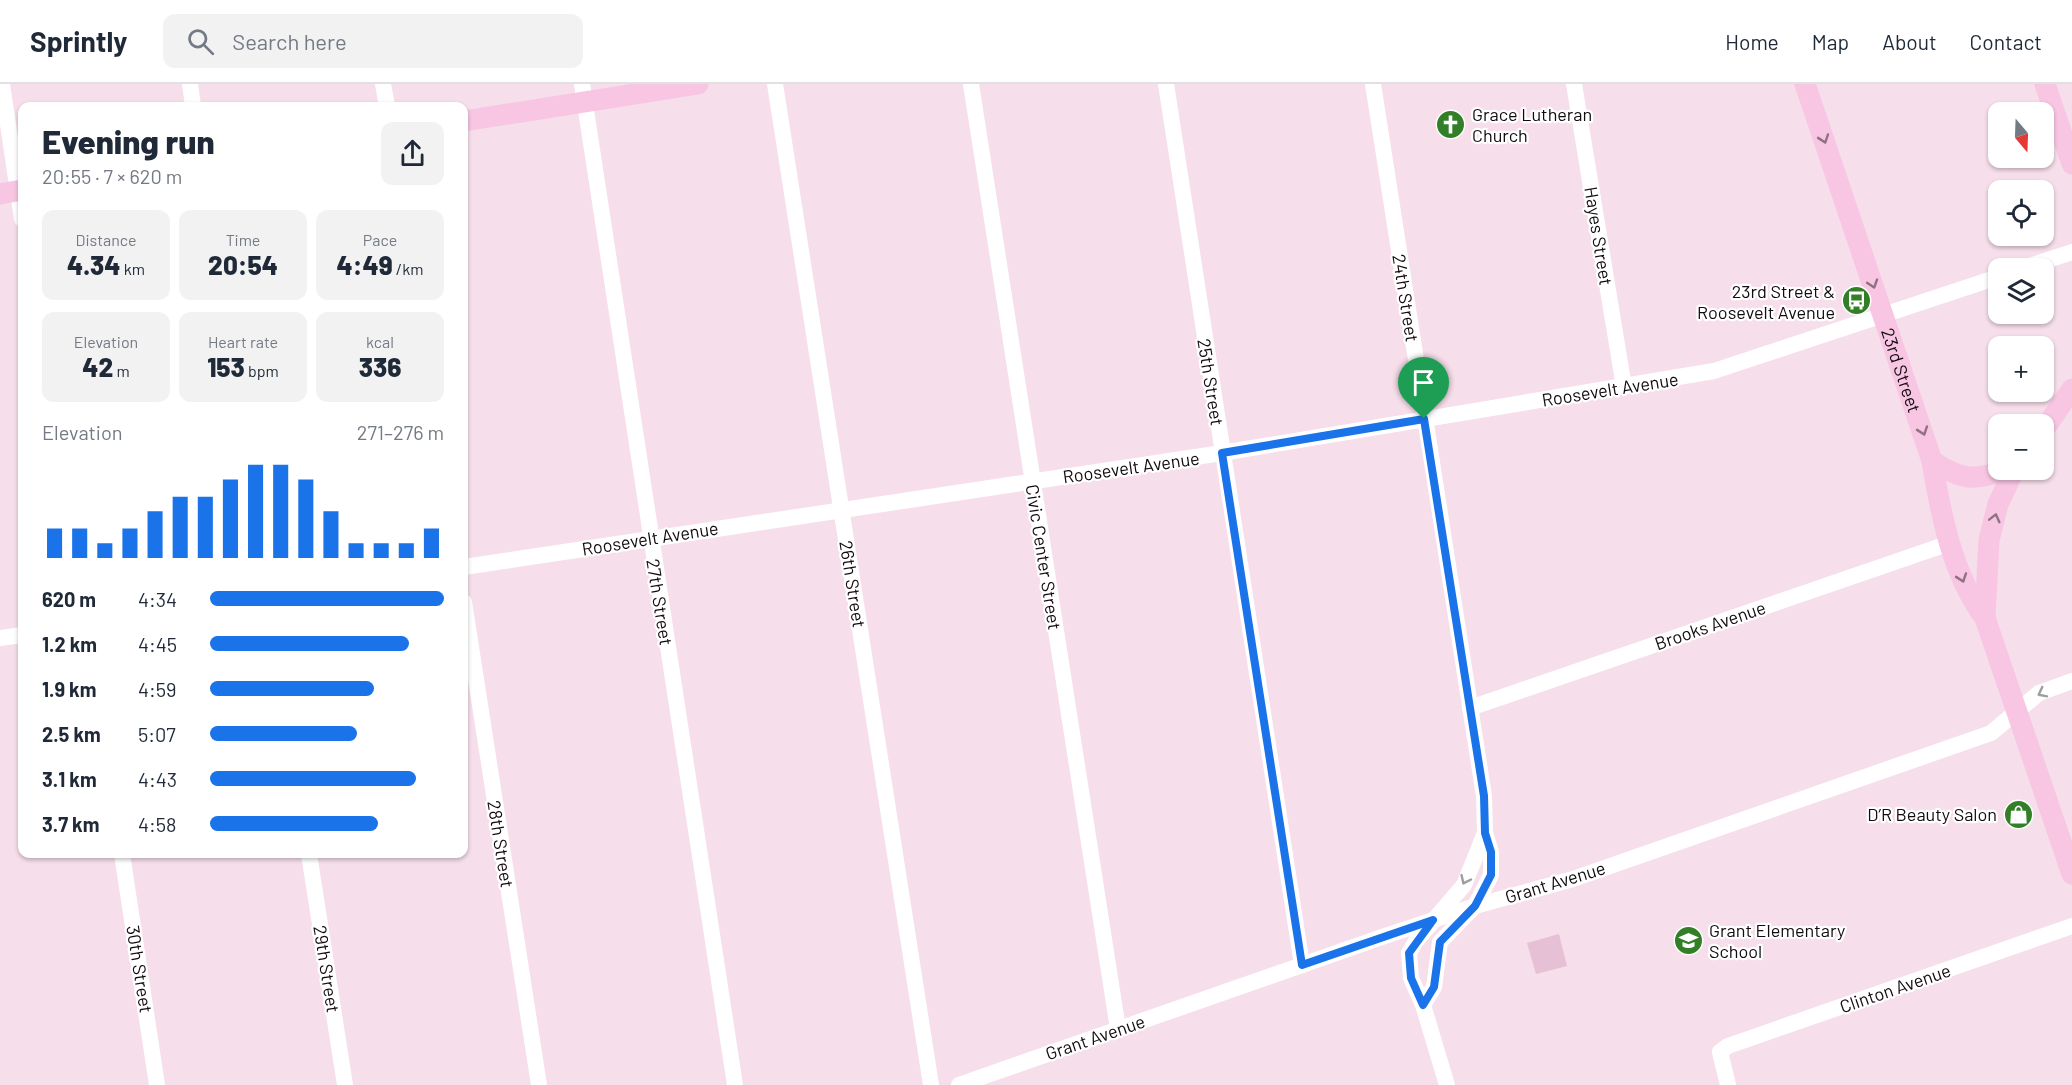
<!DOCTYPE html>
<meta charset="utf-8">
<style>
:root{--surface:#fff;--page:#f2f2f3;--text:#1f2937;--muted:#747a83;--line:#e0e1e3;--accent:#1a73e8}
body{margin:0;font-family:Barlow,sans-serif;background:var(--page);color:var(--text);height:100vh;display:flex;flex-direction:column;font-size:22px;white-space:nowrap}
*{box-sizing:border-box;margin:0}
p{font-size:20px;color:var(--muted)}
.icon{flex:none;width:33px;height:33px;fill:none;stroke:currentColor;stroke-width:2;stroke-linecap:round;stroke-linejoin:round}
.map{position:relative;flex:1;overflow:hidden}
.side{position:absolute;left:18px;top:18px;width:450px;height:756px;display:flex;flex-direction:column;background:var(--surface);border-radius:12px;box-shadow:0 2px 4px #0004}
.side>*{flex:none}
.needle{width:39px;rotate:161deg}
.buttons{position:absolute;left:1988px;top:18px;display:grid;gap:12px}
.buttons a{display:grid;place-items:center;width:66px;height:66px;border-radius:12px;background:var(--surface);box-shadow:0 2px 4px #0004;font-size:30px}
.pin{position:absolute;display:grid;place-items:center;width:51px;height:51px;color:#fff;margin:-62px -26px;border-radius:50% 50% 50% 0;rotate:-45deg;box-shadow:0 0 6px #0007}
.pin .icon{rotate:45deg}
.round{display:grid;place-items:center;flex:none;width:63px;height:63px;border-radius:12px;background:var(--page)}
.headline{display:flex;align-items:center;justify-content:space-between;height:102px;padding:0 24px}
h1{font-size:33px;font-weight:800;line-height:45px}
.figures{display:grid;grid-template-columns:repeat(3,1fr);gap:9px;height:102px;padding:6px 24px}
.figures div{display:grid;align-content:center;border-radius:12px;background:var(--page);text-align:center}
.figures b{font-size:26px;font-weight:800}
.figures small{font-size:16px;font-weight:400}
.figures p{font-size:16px}
.chart{height:168px;padding:12px 24px}
.chart p{display:flex;justify-content:space-between}
.chart svg{width:100%;height:108px;margin-top:6px;stroke:var(--accent);stroke-width:6}
ul{padding:0 24px;list-style:none;font-size:20px}
li{display:grid;grid-template-columns:96px 72px 1fr;align-items:center;height:45px}
li i{height:15px;border-radius:8px;background:var(--accent)}
header{display:flex;align-items:center;gap:36px;box-sizing:border-box;height:84px;padding:0 30px;background:var(--surface);border-bottom:2px solid var(--line)}
header strong{font-size:28px}
nav{display:flex;gap:33px;margin-inline-start:auto;font-size:21px}
.search{width:420px;height:54px;background:var(--page);display:flex;align-items:center;gap:15px;box-sizing:border-box;padding:0 21px;border-radius:12px;color:var(--muted);font-size:22px}
.map>svg:first-child{display:block}
</style>
<header>
<strong>Sprintly</strong>
<div class="search"><svg class="icon" aria-label="search" viewBox="0 0 24 24"><circle cx="10" cy="10" r="6"/><path d="M15 15l6 6"/></svg>Search here</div>
<nav><a>Home</a><a>Map</a><a>About</a><a>Contact</a></nav>
</header>
<div class="map">
<svg width="2072" height="1001" viewBox="0 0 2072 1001">
<rect width="100%" height="100%" fill="#f6deea"/>
<polygon fill="#e6c0d5" points="1559,850 1567,882 1536,890 1527,859"/>
<g fill="none" stroke-linecap="round" stroke-linejoin="round">
<g stroke="#fff" stroke-width="16">
<polyline points="2,0 22,135"/>
<polyline points="190,0 193,22"/>
<polyline points="383,0 387,22"/>
<polyline points="582,0 735,1001"/>
<polyline points="775,0 931,1001"/>
<polyline points="971,0 1118,945"/>
<polyline points="1166,0 1302,881"/>
<polyline points="1373,0 1484,712 1485,749 1491,768 1491,791 1475,822 1440,858 1434,903 1423,921"/>
<polyline points="1574,0 1624,303"/>
<polyline points="2023,184 2072,168"/>
<polyline points="464,483 1222,369 1714,287 1998,193"/>
<polyline points="464,518 539,1001"/>
<polyline points="0,554 22,551"/>
<polyline points="1470,624 1950,459"/>
<polyline points="122,770 157,1001"/>
<polyline points="309,770 345,1001"/>
<polyline points="959,1001 1379,854 1475,822 1573,795 1991,649 2039,609 2072,597"/>
<polyline points="1447,1001 1423,921 1411,894 1409,869 1416,857 1464,801 1485,749"/>
<polyline points="1728,1001 1720,968 1728,962 2072,842"/>
</g>
<g stroke="#f8c5e3" stroke-width="21">
<path id="s1" d="M1805 0 1932 377C1941 431 1952 490 1985 534L2072 790"/>
<polyline points="2045,0 2072,80"/>
<polyline points="464,37 698,0"/>
<polyline points="0,110 22,106"/>
<polyline points="2043,347 2072,305"/>
<path d="M1932 377C1960 395 1973 398 2004 386"/>
<polyline points="1985,534 1989,456 1998,420 2014,386"/>
</g>
</g>
<defs><path id="oneway-chevron" d="M-2-3.5L2.5 0L-2 3.5" fill="none" stroke-width="1.6" stroke-linecap="round" stroke-linejoin="round" transform="scale(1.5)"/></defs>
<g stroke="#907183">
<use href="#oneway-chevron" transform="translate(1824 55) rotate(71)"/>
<use href="#oneway-chevron" transform="translate(1873 200) rotate(72)"/>
<use href="#oneway-chevron" transform="translate(1923 347) rotate(71)"/>
<use href="#oneway-chevron" transform="translate(1995 434) rotate(-76)"/>
<use href="#oneway-chevron" transform="translate(1962 494) rotate(71)"/>
</g>
<g stroke="#a09d9f">
<use href="#oneway-chevron" transform="translate(2042 609) rotate(153)"/>
<use href="#oneway-chevron" transform="translate(1465 796) rotate(115)"/>
</g>
<g fill="none" stroke-linecap="round" stroke-linejoin="round">
<defs>
<polygon id="route" points="1424,335 1484,712 1485,749 1491,768 1491,791 1475,822 1440,858 1434,903 1423,921 1411,894 1409,869 1433,836 1302,881 1222,369"/>
</defs>
<use href="#route" stroke="#fff" stroke-width="12"/>
<use href="#route" stroke="#1a73e8" stroke-width="8"/>
</g>
<defs>
<symbol id="church-disc" viewBox="-11 -11 22 22"><circle r="9.5" fill="#327f27" stroke="#fff"/><path d="M-1.2-6h2.4v3.5h3.3v2.4h-3.3V6h-2.4V-.1h-3.3v-2.4h3.3Z" fill="#fff"/></symbol>
<symbol id="bus-disc" viewBox="-11 -11 22 22"><circle r="9.5" fill="#327f27" stroke="#fff"/><path d="M-5-6H5V4H4V6H2V4H-2V6H-4V4H-5ZM-3.5-4V0h7V-4ZM-3.5 1.2v1.5H-2V1.2ZM2 1.2v1.5H3.5V1.2Z" fill="#fff"/></symbol>
<symbol id="shop-disc" viewBox="-11 -11 22 22"><circle r="9.5" fill="#327f27" stroke="#fff"/><path d="M-5-2.5h2.3a2.7 3.5 0 0 1 5.4 0H5L5.5 6h-11ZM-1.5-2.5h3a1.5 2.3 0 0 0-3 0Z" fill="#fff"/></symbol>
<symbol id="school-disc" viewBox="-11 -11 22 22"><circle r="9.5" fill="#327f27" stroke="#fff"/><path d="M0-5L7-2L0 1L-7-2ZM-4 1L0 2.5L4 1V4Q0 6-4 4Z" fill="#fff"/></symbol>
</defs>
<g fill-rule="evenodd">
<use href="#church-disc" x="1434" y="24" width="33" height="33"/>
<use href="#bus-disc" x="1840" y="200" width="33" height="33"/>
<use href="#shop-disc" x="2002" y="714" width="33" height="33"/>
<use href="#school-disc" x="1672" y="840" width="33" height="33"/>
</g>
<g text-anchor="middle" dominant-baseline="central" stroke-width="4.5" stroke-linejoin="round" paint-order="stroke">
<g font-size="18" fill="#110a0e" stroke="#fff" text-anchor="start">
<text x="1472" y="30">Grace Lutheran<tspan x="1472" dy="21">Church</tspan></text>
<text x="1835" y="207" text-anchor="end">23rd Street &amp;<tspan x="1835" dy="21">Roosevelt Avenue</tspan></text>
<text x="1997" y="730" text-anchor="end">D’R Beauty Salon</text>
<text x="1709" y="846">Grant Elementary<tspan x="1709" dy="21">School</tspan></text>
</g>
<g font-size="18" fill="#110a0e" stroke="#fff">
<text transform="translate(1599 152) rotate(81)">Hayes Street</text>
<text transform="translate(1406 214) rotate(81)">24th Street</text>
<text stroke="none"><textPath href="#s1" startOffset="302">23rd Street</textPath></text>
<text transform="translate(1211 298) rotate(81)">25th Street</text>
<text transform="translate(1610 305) rotate(-9)">Roosevelt Avenue</text>
<text transform="translate(1131 383) rotate(-8)">Roosevelt Avenue</text>
<text transform="translate(650 454) rotate(-9)">Roosevelt Avenue</text>
<text transform="translate(1044 473) rotate(81)">Civic Center Street</text>
<text transform="translate(853 500) rotate(81)">26th Street</text>
<text transform="translate(660 518) rotate(81)">27th Street</text>
<text transform="translate(1710 541) rotate(-19)">Brooks Avenue</text>
<text transform="translate(501 760) rotate(81)">28th Street</text>
<text transform="translate(1555 798) rotate(-17)">Grant Avenue</text>
<text transform="translate(140 885) rotate(81)">30th Street</text>
<text transform="translate(327 885) rotate(81)">29th Street</text>
<text transform="translate(1895 904) rotate(-19)">Clinton Avenue</text>
<text transform="translate(1095 953) rotate(-19)">Grant Avenue</text>
</g>
</g>
</svg>
<div class="buttons">
<a><svg class="needle" viewBox="-14 -14 28 28"><path d="M0-13l5 13h-10z" fill="#e53935"/><path d="M0 13l5-13h-10z" fill="#747a83"/></svg></a>
<a><svg class="icon" aria-label="locate" viewBox="0 0 24 24"><circle cx="12" cy="12" r="6"/><path d="M12 2v4M12 18v4M2 12h4M18 12h4"/></svg></a>
<a><svg class="icon" aria-label="layers" viewBox="0 0 24 24"><path d="M12 4l9 5-9 5-9-5zM3 14l9 5 9-5"/></svg></a>
<a>+</a>
<a>−</a>
</div>
<div class="pin" style="left:1424px;top:335px;background:#1e9e55"><svg class="icon" aria-label="arrive" viewBox="0 0 24 24"><path d="M6 21V4h12l-3 4 3 4H6"/></svg></div>
<section class="side">
<div class="headline"><div><h1>Evening run</h1><p>20:55 · 7 × 620 m</p></div><a class="round"><svg class="icon" aria-label="share" viewBox="0 0 24 24"><path d="M12 15V3M7 8l5-5 5 5M5 13v7h14v-7"/></svg></a></div>
<div class="figures">
<div><p>Distance</p><b>4.34<small> km</small></b></div>
<div><p>Time</p><b>20:54</b></div>
<div><p>Pace</p><b>4:49<small> /km</small></b></div>
</div>
<div class="figures">
<div><p>Elevation</p><b>42<small> m</small></b></div>
<div><p>Heart rate</p><b>153<small> bpm</small></b></div>
<div><p>kcal</p><b>336</b></div>
</div>
<div class="chart"><p><span>Elevation</span>271–276 m</p>
<svg viewBox="0 0 160 44" preserveAspectRatio="none"><path d="M5 44V32M15 44V32M25 44V38M35 44V32M45 44V25M55 44V19M65 44V19M75 44V12M85 44V6M95 44V6M105 44V12M115 44V25M125 44V38M135 44V38M145 44V38M155 44V32"/></svg>
</div>
<ul>
<li><b>620 m</b>4:34<i style="width:100%"></i></li>
<li><b>1.2 km</b>4:45<i style="width:85%"></i></li>
<li><b>1.9 km</b>4:59<i style="width:70%"></i></li>
<li><b>2.5 km</b>5:07<i style="width:63%"></i></li>
<li><b>3.1 km</b>4:43<i style="width:88%"></i></li>
<li><b>3.7 km</b>4:58<i style="width:72%"></i></li>
</ul>
</section>
</div>
